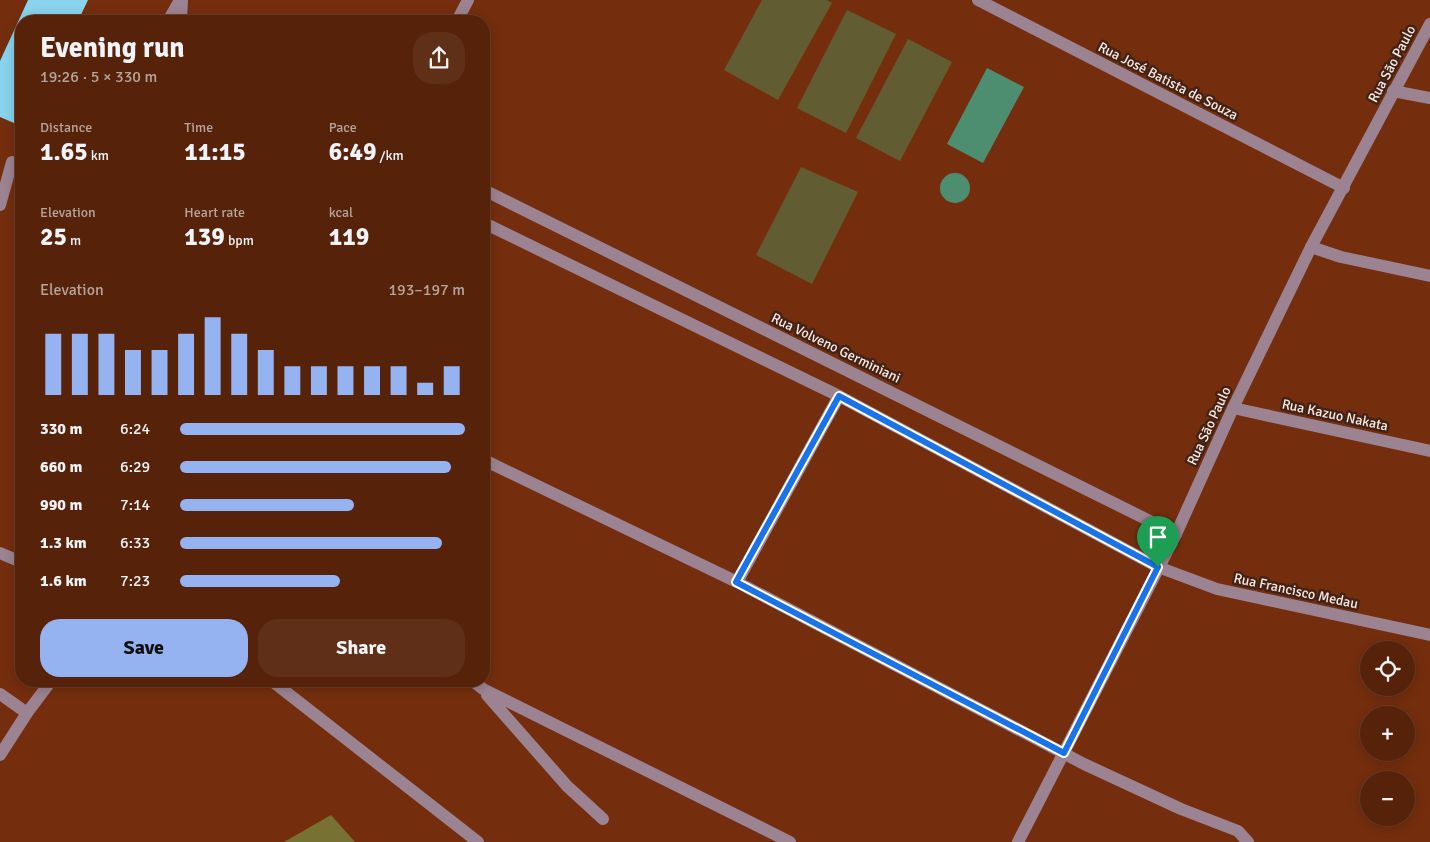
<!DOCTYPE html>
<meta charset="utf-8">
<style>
:root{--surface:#57220a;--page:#602f18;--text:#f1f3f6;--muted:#b6a49c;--line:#6d3f2b;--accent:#95b2f1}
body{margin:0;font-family:Signika,sans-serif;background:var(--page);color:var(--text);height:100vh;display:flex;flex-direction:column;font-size:19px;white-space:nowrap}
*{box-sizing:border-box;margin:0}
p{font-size:16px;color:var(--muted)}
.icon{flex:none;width:28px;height:28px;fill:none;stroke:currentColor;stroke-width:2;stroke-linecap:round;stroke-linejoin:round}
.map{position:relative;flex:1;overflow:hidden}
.side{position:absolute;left:15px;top:15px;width:475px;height:672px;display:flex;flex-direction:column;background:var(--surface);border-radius:20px;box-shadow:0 2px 12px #0003,0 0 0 1px var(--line)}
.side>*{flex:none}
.controls{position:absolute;left:1360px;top:641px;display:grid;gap:10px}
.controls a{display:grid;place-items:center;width:55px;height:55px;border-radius:50%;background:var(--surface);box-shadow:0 2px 12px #0003,0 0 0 1px var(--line);font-size:25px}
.pin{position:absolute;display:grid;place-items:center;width:42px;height:42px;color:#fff;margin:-51px -21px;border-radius:50% 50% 50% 0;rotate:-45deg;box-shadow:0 0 5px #0007}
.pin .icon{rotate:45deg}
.round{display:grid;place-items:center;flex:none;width:52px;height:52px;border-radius:20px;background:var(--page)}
.summary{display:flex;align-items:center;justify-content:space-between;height:85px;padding:0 25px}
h1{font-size:28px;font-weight:700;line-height:38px}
.stats{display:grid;grid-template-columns:repeat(3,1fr);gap:8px;height:85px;padding:5px 25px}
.stats div{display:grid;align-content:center}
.stats b{font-size:25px;font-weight:700}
.stats small{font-size:14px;font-weight:400}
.stats p{font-size:14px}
.chart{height:140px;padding:10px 25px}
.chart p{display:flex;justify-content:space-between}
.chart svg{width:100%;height:90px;margin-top:5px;stroke:var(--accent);stroke-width:6}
.button{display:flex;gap:10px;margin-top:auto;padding:10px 25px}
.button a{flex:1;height:58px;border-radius:20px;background:var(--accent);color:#111;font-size:20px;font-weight:700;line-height:58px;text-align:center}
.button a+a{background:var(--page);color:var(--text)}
ul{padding:0 25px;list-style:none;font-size:16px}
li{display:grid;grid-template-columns:80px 60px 1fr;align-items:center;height:38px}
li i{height:12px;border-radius:6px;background:var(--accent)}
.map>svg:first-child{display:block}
</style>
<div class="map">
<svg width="1430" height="842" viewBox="0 0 1430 842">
<rect width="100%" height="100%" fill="#742e0e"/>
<g fill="#625c32">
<polygon points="762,0 827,0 832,3 778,100 724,70"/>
<polygon points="847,10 896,34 846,133 797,108"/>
<polygon points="908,39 952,62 900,161 856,138"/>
<polygon points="801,167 858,192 812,284 756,255"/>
</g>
<polygon fill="#787134" points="331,815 355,842 284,842"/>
<g fill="#4e8e70">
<polygon points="987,68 1024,87 983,163 947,144"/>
<circle cx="955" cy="188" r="15"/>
</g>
<polygon fill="#89d3ec" points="28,0 88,0 78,21 21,21 21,126 0,117 0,61"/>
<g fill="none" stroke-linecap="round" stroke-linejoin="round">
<g stroke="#9c8392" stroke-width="12">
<polyline points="978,0 1344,188"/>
<polyline points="168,21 180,0"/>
<polyline points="181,21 182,0"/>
<polyline points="457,21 468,0"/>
<polyline points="1393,91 1430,98"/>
<polyline points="484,190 1176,534"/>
<polyline points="0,205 12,162"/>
<polyline points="484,223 839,396 1158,567 1217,589 1430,635"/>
<polyline points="1311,247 1341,257 1430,276"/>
<polyline points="1233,408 1430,451"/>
<polyline points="484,460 737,582 1084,764 1181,809 1238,831 1248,842"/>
<polyline points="0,553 21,562"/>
<polyline points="737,582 839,396"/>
<polyline points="272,681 478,842"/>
<polyline points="473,681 483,689 790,842"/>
<polyline points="0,694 27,713"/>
<polyline points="487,695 567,786 603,819"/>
<polyline points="0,755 27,713 51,681"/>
<polyline points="1018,842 1176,534 1233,408 1311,247 1430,24"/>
</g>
</g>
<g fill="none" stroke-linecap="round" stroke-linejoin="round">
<defs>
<polygon id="route" points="839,396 1158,567 1064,753 736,582"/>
</defs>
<use href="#route" stroke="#fff" stroke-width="10"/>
<use href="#route" stroke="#1a73e8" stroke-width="6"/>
</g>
<g text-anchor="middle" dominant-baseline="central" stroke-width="5" stroke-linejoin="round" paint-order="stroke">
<g font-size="14" fill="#fae8e1" stroke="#432316">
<text transform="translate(1392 64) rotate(-62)">Rua São Paulo</text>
<text transform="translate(1168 81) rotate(27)">Rua José Batista de Souza</text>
<text transform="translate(836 348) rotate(26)">Rua Volveno Germiniani</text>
<text transform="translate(1335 415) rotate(12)">Rua Kazuo Nakata</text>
<text transform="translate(1209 426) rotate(-65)">Rua São Paulo</text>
<text transform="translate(1296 591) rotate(12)">Rua Francisco Medau</text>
</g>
</g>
</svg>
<div class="controls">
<a><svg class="icon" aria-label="locate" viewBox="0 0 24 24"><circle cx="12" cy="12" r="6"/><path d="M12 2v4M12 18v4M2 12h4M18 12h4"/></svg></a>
<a>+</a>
<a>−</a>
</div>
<div class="pin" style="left:1158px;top:567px;background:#1e9e55"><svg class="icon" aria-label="arrive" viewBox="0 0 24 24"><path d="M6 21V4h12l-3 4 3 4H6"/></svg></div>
<section class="side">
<div class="summary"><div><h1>Evening run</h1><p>19:26 · 5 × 330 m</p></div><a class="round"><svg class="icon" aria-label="share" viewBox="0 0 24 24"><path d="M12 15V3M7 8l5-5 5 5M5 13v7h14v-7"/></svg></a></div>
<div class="stats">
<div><p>Distance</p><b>1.65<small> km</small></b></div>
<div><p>Time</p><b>11:15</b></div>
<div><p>Pace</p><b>6:49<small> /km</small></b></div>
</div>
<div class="stats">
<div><p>Elevation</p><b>25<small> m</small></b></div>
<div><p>Heart rate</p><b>139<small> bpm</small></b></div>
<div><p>kcal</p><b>119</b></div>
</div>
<div class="chart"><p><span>Elevation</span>193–197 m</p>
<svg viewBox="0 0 160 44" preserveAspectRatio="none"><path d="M5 44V14M15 44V14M25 44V14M35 44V22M45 44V22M55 44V14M65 44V6M75 44V14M85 44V22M95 44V30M105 44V30M115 44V30M125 44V30M135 44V30M145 44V38M155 44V30"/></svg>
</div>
<ul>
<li><b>330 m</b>6:24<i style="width:100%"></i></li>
<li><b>660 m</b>6:29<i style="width:95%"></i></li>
<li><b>990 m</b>7:14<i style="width:61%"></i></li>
<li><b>1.3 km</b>6:33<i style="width:92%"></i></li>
<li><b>1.6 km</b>7:23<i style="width:56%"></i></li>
</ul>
<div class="button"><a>Save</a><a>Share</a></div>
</section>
</div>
